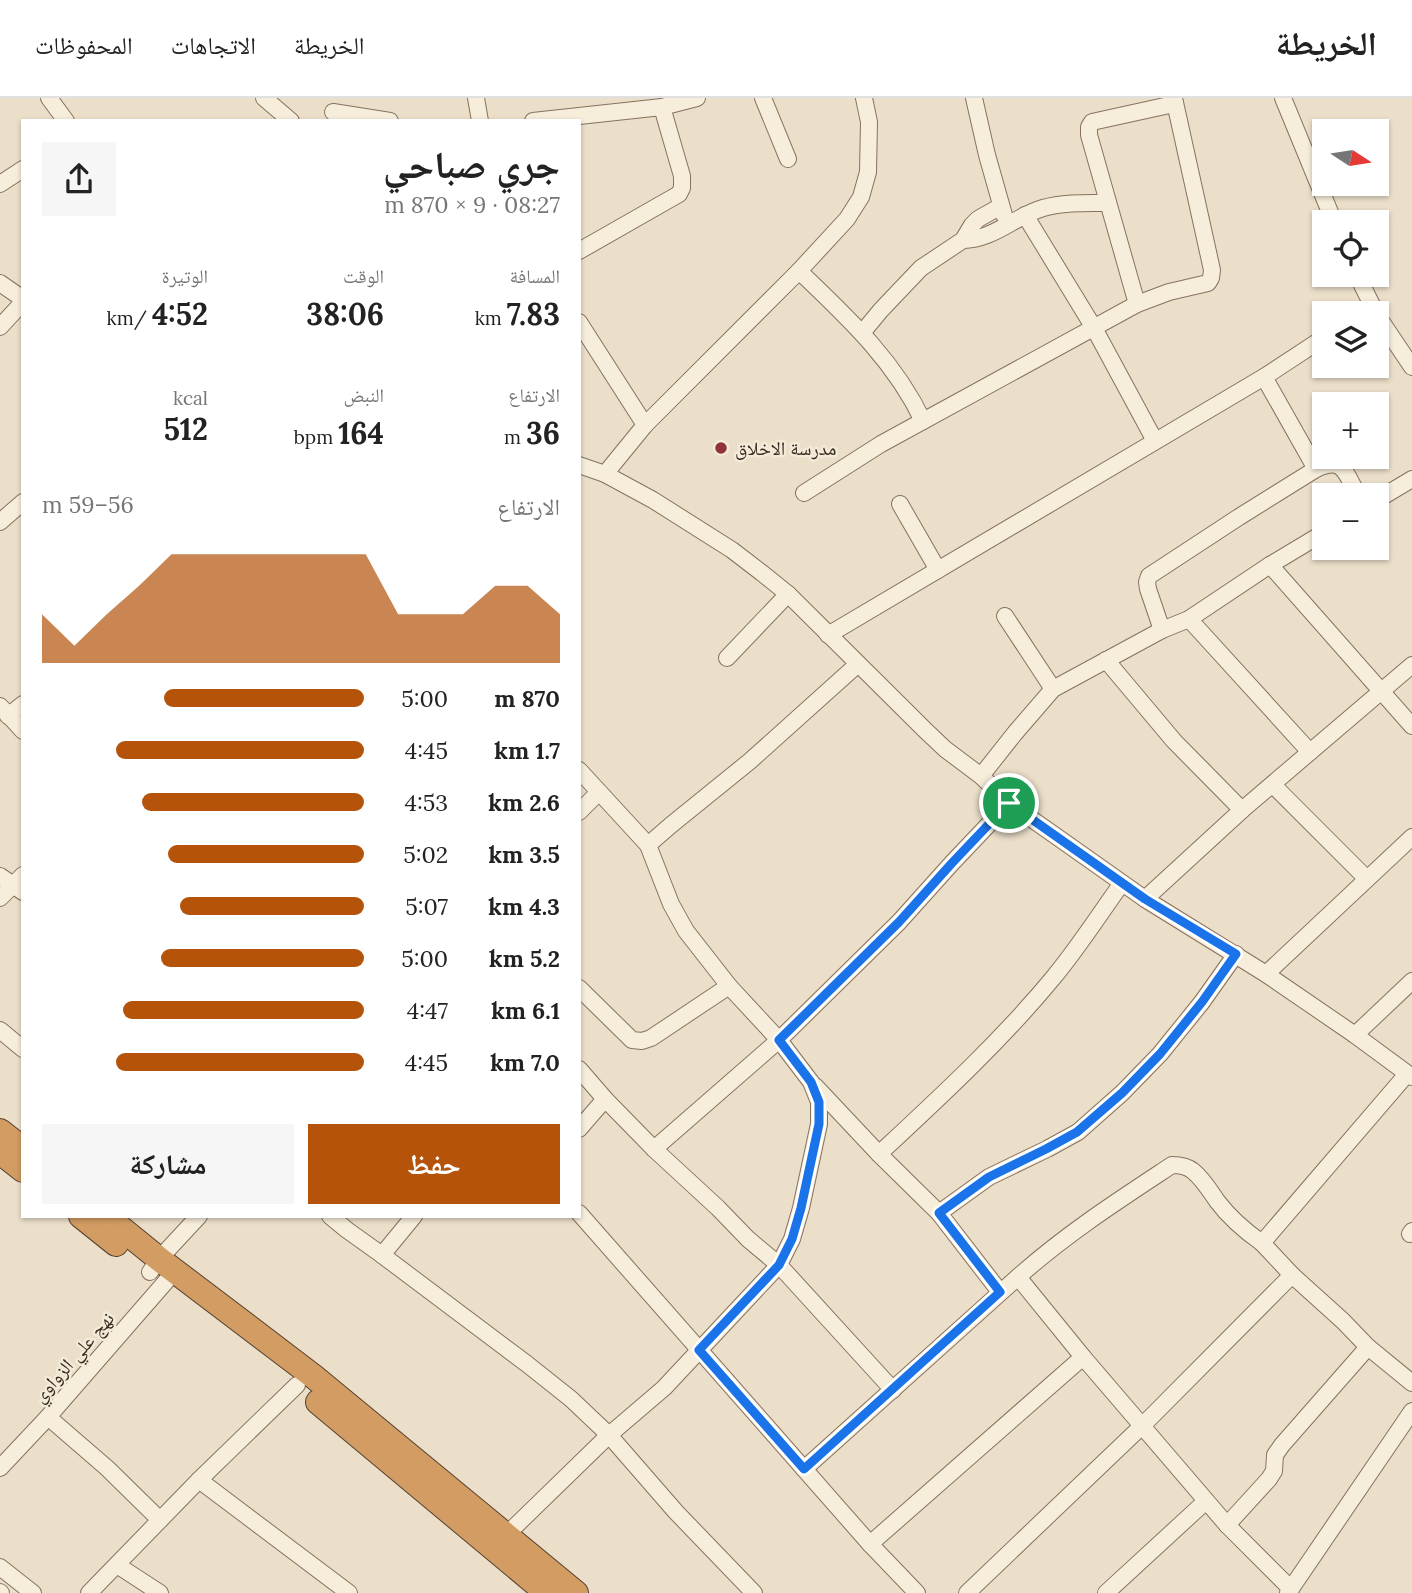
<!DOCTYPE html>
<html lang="ar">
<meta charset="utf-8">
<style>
:root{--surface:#fff;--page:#f6f6f6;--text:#222;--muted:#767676;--line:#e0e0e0;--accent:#b45309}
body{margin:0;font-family:Lora,"Noto Naskh Arabic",serif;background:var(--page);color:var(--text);direction:rtl;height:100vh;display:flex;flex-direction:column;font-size:26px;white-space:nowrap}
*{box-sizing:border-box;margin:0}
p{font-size:23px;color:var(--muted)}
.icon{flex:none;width:38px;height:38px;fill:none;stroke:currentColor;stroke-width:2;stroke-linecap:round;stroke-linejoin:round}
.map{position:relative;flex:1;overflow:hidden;direction:ltr}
.details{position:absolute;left:21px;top:21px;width:560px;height:1099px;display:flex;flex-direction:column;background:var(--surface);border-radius:0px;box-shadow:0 2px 5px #0004;direction:rtl}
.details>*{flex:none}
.needle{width:46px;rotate:102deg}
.tools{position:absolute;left:1312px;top:21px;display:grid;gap:14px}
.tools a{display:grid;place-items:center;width:77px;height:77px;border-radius:0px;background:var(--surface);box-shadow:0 2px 5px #0004;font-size:35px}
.pin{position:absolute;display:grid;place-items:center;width:60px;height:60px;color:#fff;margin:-30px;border:4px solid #fff;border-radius:50%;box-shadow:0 2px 7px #0007}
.round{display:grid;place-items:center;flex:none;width:74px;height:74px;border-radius:0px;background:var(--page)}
.overview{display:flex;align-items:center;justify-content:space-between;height:119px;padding:0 21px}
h1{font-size:38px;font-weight:700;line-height:52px}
.metrics{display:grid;grid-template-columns:repeat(3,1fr);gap:10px;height:119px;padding:7px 21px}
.metrics div{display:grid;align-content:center}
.metrics b{font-size:30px;font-weight:700}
.metrics small{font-size:19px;font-weight:400}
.metrics p{font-size:19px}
.chart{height:196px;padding:14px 21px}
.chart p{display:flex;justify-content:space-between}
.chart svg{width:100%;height:126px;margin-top:7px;fill:var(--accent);opacity:.7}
.action{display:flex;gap:14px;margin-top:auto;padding:14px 21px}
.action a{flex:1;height:80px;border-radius:0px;background:var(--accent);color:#fff;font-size:28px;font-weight:700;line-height:80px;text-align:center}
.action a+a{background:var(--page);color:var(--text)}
ul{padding:0 21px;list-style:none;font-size:23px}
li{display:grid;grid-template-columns:112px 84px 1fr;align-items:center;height:52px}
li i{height:18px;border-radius:9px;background:var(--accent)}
header{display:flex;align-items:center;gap:42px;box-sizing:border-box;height:98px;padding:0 35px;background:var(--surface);border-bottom:2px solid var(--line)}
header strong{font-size:33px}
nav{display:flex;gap:38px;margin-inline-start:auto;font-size:24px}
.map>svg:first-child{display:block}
</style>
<header>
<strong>الخريطة</strong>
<nav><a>الخريطة</a><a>الاتجاهات</a><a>المحفوظات</a></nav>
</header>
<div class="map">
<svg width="1412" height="1495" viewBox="0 0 1412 1495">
<rect width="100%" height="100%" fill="#ebdfc9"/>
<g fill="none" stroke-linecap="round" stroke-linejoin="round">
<defs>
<g id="minor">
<polyline points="49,0 66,23"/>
<polyline points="264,0 291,23"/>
<polyline points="476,0 480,23"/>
<polyline points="763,0 788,61"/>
<polyline points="974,0 987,57 1004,117"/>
<polyline points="1283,0 1334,124"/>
<polyline points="333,14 390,23"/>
<polyline points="533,23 662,9 697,0"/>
<polyline points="0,86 23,71"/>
<polyline points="1025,117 1094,230 1155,343"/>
<path d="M963 142C993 142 1015 118 1043 110 1064 104 1087 105 1108 105"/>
<polyline points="579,153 679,96 682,90 682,78 662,9"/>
<path d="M799 173C847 219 894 262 923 323"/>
<polyline points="1357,177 1376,215"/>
<polyline points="0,185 23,201"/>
<polyline points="1137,206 1089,37 1089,29 1092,24 1174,6"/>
<polyline points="1377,217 1412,269"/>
<polyline points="579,224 645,327"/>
<polyline points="0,229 23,204"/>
<polyline points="862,235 881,212 921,170 963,142 972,127 978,121 1001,108"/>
<polyline points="1264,279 1316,371"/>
<polyline points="579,367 605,376 653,402 732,452 762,475 788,496 925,632 945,651 981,678 1009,705 1070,748 1145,801 1266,876 1355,937 1412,979"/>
<polyline points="605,376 645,327 799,173 847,121 861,99 868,74 869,24 864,0"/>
<polyline points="804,395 881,346 1137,206 1169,194 1208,185 1211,180 1212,172 1174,0"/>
<polyline points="1377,402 1412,381"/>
<polyline points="900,406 938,472"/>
<polyline points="0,424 23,404"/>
<polyline points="1270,467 1412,628"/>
<polyline points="1005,518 1053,591"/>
<polyline points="1189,521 1310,654"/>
<path d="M1162 532 1148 491 1147 484 1149 478 1239 419 1316 371C1344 358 1345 375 1358 397"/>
<polyline points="828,537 1264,279 1325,239"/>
<polyline points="727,560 788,496"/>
<polyline points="1106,562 1174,643 1242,712"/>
<polyline points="0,608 23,633"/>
<polyline points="8,618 23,606"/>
<polyline points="981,678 1015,635 1053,591 1162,532 1189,521 1270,467 1325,434"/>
<polyline points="1273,687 1367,781"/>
<polyline points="579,714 599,694"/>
<polyline points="648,747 671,727 750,663 858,566"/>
<polyline points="0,778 23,794"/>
<polyline points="0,800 23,777"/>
<polyline points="1145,801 1242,712 1412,567"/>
<polyline points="1266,876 1412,739"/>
<polyline points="579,890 632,942 642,943 651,940 729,888"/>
<polyline points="0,932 23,951"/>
<polyline points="1355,937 1412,883"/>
<polyline points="579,971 605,1001 654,1051 718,1110 748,1141 779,1167 893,1292"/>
<polyline points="815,988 879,1056 939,1115 1000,1194"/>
<polyline points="579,1031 605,1001"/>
<polyline points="654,1051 779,942 899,824 952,765 1009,705"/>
<path d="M879 1056C939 1000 1000 944 1053 880 1078 850 1099 817 1122 785"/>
<polyline points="579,1115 870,1446 917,1495"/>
<polyline points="939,1115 989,1079 1047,1051 1078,1034 1122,995 1160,956 1202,904 1236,856"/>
<polyline points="330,1118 347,1132 382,1157"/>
<polyline points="414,1118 382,1157 527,1266 571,1301 609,1337 676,1414 754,1495"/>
<polyline points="1410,1136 1412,1133"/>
<polyline points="150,1174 159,1161 199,1118"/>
<polyline points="1292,1177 1343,1223 1368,1249 1412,1285"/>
<path d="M1018 1179C1066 1136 1119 1102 1172 1067 1179 1067 1187 1068 1193 1073 1203 1081 1210 1093 1217 1103 1229 1119 1245 1133 1262 1145"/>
<polyline points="48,1319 107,1370 160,1422"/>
<polyline points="0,1370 48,1319 175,1173"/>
<polyline points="804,1371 1018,1179 1083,1259 1227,1427 1291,1491"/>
<polyline points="199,1382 349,1495"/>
<polyline points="1227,1427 1269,1381 1274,1373 1275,1357 1282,1347 1368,1249"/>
<polyline points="501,1442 609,1337 664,1290 779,1167 792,1141 801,1110 819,1026 819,1004 811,984 779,942 729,888 686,833 671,806 648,747 579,672"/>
<polyline points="870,1446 1083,1259"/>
<polyline points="117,1467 160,1495"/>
<polyline points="0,1469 33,1495"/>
<polyline points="0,1494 1,1495"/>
<polyline points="89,1495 199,1382 297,1287"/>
<polyline points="967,1495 1143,1327 1292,1177 1262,1145 1407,976"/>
<polyline points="1106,1495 1206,1403"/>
<polyline points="1288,1495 1412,1313"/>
</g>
<g id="highway">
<polyline points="0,1033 23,1051"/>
<polyline points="0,1054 23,1072"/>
<polyline points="81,1118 116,1146"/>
<polyline points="106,1118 159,1161 313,1278 576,1495"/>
<polyline points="318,1304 547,1495"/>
</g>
</defs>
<use href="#minor" stroke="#86725f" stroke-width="18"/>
<use href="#highway" stroke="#544132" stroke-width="26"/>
<use href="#minor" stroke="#f6eddb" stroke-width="16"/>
<use href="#highway" stroke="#d29c62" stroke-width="24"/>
</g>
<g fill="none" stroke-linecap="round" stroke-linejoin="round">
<defs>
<polygon id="route" points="1009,705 1145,801 1236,856 1202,904 1160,956 1122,995 1077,1034 1046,1051 989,1079 939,1115 1000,1194 804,1371 699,1252 779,1167 792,1141 801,1110 819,1026 819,1004 811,984 779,942 899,824 952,765"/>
</defs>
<use href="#route" stroke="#fff" stroke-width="14"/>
<use href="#route" stroke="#1a73e8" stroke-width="9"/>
</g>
<circle fill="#903439" stroke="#f3ead8" stroke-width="2.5" cx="721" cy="350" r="7"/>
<g text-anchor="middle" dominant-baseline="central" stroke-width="5" stroke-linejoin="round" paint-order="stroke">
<g font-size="19" fill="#372b21" stroke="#f3ead8" text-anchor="start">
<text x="735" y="350">مدرسة الاخلاق</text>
</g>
<g font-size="19" fill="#372b21" stroke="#f3ead8">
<text transform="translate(73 1259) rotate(-49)">نهج علي الزواوي</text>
</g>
</g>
</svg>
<div class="tools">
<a><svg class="needle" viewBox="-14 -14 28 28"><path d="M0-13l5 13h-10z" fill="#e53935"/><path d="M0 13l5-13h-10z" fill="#767676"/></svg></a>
<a><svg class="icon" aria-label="locate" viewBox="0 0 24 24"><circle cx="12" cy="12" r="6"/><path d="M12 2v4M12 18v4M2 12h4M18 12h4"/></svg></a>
<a><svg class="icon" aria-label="layers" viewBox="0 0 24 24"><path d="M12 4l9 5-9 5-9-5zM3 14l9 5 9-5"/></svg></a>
<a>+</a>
<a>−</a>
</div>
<div class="pin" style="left:1009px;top:705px;background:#1e9e55"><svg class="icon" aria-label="arrive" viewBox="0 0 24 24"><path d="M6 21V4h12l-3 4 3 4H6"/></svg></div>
<section class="details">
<div class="overview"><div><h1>جري صباحي</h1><p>08:27 · 9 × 870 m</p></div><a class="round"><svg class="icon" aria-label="share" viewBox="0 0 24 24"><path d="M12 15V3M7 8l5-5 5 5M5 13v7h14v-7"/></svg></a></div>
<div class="metrics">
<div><p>المسافة</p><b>7.83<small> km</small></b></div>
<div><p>الوقت</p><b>38:06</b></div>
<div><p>الوتيرة</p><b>4:52<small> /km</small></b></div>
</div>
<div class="metrics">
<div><p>الارتفاع</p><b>36<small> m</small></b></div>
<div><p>النبض</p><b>164<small> bpm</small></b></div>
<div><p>kcal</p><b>512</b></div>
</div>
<div class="chart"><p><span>الارتفاع</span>56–59 m</p>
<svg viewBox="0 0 160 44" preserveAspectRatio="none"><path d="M0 44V27L10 38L20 27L30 17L40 6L50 6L60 6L70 6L80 6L90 6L100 6L110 27L120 27L130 27L140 17L150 17L160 27V44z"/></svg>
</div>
<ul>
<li><b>870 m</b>5:00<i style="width:62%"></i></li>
<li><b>1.7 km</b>4:45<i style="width:77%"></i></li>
<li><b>2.6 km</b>4:53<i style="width:69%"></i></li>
<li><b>3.5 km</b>5:02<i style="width:61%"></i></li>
<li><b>4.3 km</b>5:07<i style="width:57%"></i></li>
<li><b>5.2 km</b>5:00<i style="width:63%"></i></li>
<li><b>6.1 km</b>4:47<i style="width:75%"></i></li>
<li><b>7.0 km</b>4:45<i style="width:77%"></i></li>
</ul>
<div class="action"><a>حفظ</a><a>مشاركة</a></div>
</section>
</div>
